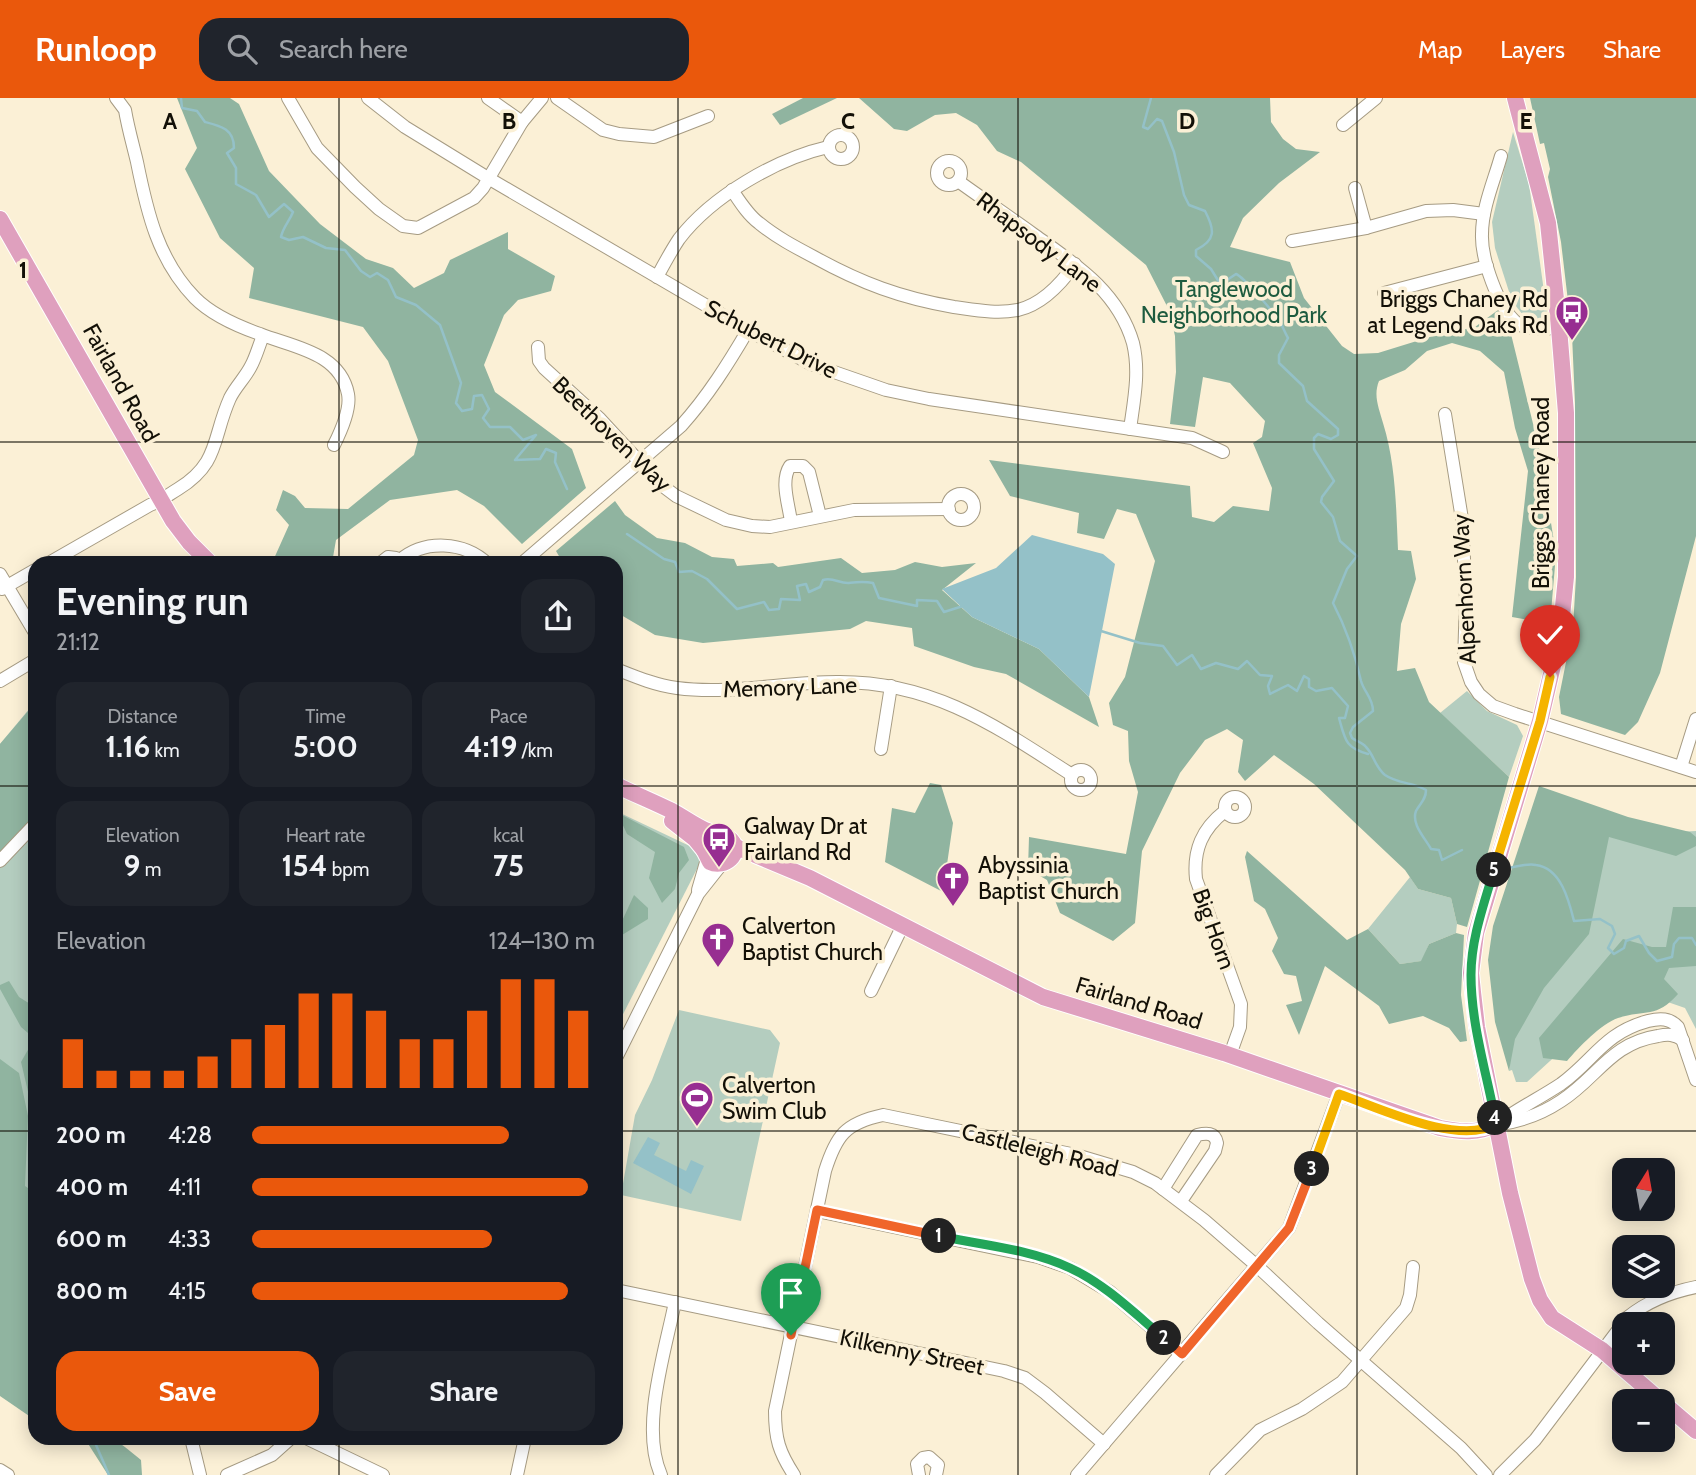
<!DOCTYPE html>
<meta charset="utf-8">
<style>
:root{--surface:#171b24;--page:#20242c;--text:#f1f3f6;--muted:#9ea1a6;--accent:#ea580c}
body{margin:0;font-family:Cabin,sans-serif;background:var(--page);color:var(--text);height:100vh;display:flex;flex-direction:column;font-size:26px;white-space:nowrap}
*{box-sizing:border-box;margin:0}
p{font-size:23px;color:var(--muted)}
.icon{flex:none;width:38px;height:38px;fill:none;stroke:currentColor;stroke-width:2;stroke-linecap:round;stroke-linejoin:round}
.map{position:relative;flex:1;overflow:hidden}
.side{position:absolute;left:28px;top:458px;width:595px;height:889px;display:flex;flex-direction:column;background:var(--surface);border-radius:21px;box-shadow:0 4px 18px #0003}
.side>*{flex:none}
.needle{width:46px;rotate:11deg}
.fabs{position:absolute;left:1612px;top:1060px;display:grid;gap:14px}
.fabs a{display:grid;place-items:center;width:63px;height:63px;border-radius:14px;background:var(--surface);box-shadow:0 4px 18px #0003;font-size:35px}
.pin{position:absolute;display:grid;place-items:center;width:60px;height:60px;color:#fff;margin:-72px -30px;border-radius:50% 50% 50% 0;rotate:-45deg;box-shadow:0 0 7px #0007}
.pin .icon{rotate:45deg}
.km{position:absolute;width:35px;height:35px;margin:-18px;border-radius:50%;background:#222;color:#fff;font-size:19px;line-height:35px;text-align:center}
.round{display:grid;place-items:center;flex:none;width:74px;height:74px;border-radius:21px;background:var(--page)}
.head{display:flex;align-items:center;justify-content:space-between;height:119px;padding:0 28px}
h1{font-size:38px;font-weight:700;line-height:52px}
.stats{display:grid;grid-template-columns:repeat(3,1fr);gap:10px;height:119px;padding:7px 28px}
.stats div{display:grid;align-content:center;border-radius:18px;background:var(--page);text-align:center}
.stats b{font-size:30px;font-weight:700}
.stats small{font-size:19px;font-weight:400}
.stats p{font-size:19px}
.chart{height:196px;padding:14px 28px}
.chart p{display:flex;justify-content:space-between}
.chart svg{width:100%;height:126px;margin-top:7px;stroke:var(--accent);stroke-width:6}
.primary-button{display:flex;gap:14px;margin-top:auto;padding:14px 28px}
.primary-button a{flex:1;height:80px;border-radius:21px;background:var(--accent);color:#fff;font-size:28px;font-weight:700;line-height:80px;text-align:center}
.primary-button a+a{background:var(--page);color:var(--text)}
ul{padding:0 28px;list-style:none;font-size:23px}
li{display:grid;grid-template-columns:112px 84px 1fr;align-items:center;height:52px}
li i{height:18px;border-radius:9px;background:var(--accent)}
header{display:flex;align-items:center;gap:42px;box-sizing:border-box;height:98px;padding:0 35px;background:var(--accent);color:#fff}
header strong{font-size:33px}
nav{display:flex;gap:38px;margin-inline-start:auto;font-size:24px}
.search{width:490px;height:63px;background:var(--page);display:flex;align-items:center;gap:18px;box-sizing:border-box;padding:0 24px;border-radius:21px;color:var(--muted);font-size:26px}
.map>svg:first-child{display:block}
</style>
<header>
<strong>Runloop</strong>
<div class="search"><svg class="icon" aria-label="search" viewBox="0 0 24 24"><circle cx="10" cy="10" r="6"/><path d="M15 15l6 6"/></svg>Search here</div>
<nav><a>Map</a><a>Layers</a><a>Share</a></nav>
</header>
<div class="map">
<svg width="1696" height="1377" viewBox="0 0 1696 1377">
<rect width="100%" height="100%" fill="#fbf0d6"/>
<g fill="#b4cdbf">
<polygon points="1513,34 1529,86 1547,215 1539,222 1526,221 1512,203 1495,150 1492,124"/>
<polygon points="1467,593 1487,613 1517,627 1523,638 1509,679 1440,615"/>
<polygon points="35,604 35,1295 0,1277 0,646"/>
<polygon points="616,713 696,751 701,763 616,930"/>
<polygon points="1696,733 1696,931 1685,910 1659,901 1618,910 1573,942 1527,984 1516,984 1512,972 1509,973 1510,966 1503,943 1609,738"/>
<polygon points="1410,779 1418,791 1451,800 1457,826 1456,835 1429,846 1422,863 1400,866 1368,831"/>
<polygon points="679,912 770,932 780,945 741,1123 621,1097 635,1017 652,982"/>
</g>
<g fill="#90b4a0">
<polygon points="177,0 230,0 239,6 269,73 320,126 366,161 393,170 414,190 444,175 450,162 508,134 508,151 555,178 551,193 518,202 504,217 484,267 495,294 572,351 586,390 522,446 484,408 457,392 390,402 336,442 332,465 272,465 289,427 276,412 283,392 295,398 305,410 348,411 414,357 418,342 388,263 363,229 249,200 254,170 220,140 185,71 197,50"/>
<polygon points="803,0 837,0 780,27 772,16"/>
<path d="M859 0H1270L1271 24 1283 41 1296 51 1320 54 1279 85 1243 120 1230 149 1290 164 1304 200 1342 248 1354 256 1378 255 1433 238 1475 229 1498 212 1510 232 1539 350 1556 456 1550 526 1512 519 1528 373 1515 330 1504 274 1480 253 1452 245 1427 253 1405 272 1379 283C1373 298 1379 310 1383 325 1396 367 1396 409 1398 452L1411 453 1416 481 1401 526 1397 573 1415 570 1429 604 1509 679 1467 829 1457 826 1451 800 1418 791 1405 772 1314 686 1274 657 1245 683 1238 674 1243 642 1227 631 1205 642 1180 675 1142 753 1135 825 1113 843 1060 815 1047 782 1028 771 1029 739 1126 756 1138 694 1129 663 1128 633 1113 627 1109 605 1125 579 1155 463 1136 416 1117 411 1104 441 1077 435 1079 415 1010 398 989 362 1190 388 1192 419 1214 424 1233 408 1269 413 1272 390 1253 345 1262 339 1265 323 1230 285 1203 279 1195 329 1170 326 1176 274 1175 238 1169 212 1146 167 1021 64 997 53 977 27 956 15 935 17 907 33 894 31Z"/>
<polygon points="1530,0 1696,0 1696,438 1660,575 1638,624 1625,637 1561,616 1559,599 1573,529 1576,479 1575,305 1572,237 1561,144 1548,79 1550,71 1544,45 1540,46"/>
<polygon points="615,403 625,417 657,440 685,445 712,459 734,461 737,468 773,465 778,469 841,460 862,475 895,472 915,464 942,469 976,465 942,492 972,519 1039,551 1089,599 1099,629 1006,576 974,569 914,548 912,530 866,523 850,531 703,545 655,537 616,514 616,466 563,465 556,453"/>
<polygon points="35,605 35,717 0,756 0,646"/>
<polygon points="930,685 941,687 953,725 943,794 885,764 892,710 915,715"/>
<polygon points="1539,688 1628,719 1690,734 1696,739 1696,748 1676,758 1609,739 1589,836 1544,890 1515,941 1509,973 1495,924 1488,862 1493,828"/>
<polygon points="616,714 684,749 689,762 679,775 675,791 662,805 649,780 655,754 627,736 621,723 616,722"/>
<polygon points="1247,753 1347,842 1368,831 1400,866 1421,863 1429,846 1456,835 1464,837 1461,897 1467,943 1460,944 1449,930 1423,918 1389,926 1379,908 1325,868 1299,937 1286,907 1302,903 1296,878 1284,876 1272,853 1278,840 1265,811 1254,803 1245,759"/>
<polygon points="634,797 648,810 648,821 622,837 616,836"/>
<path d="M1673 809H1696V868L1669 870 1664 881 1678 896C1656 921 1646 911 1618 920 1601 926 1579 949 1567 963L1543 960 1539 940 1623 841 1652 849H1666Z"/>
<polygon points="9,883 19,899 35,909 35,941 21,929 0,891 0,887"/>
<polygon points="29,950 35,951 35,1023 21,964"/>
<polygon points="0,961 19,975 28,1018 25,1088 35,1095 35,1322 0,1298"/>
<path d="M85 1341C118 1340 116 1342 141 1362L142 1377H108Z"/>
</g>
<g fill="#94c1c8">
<polygon points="1032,437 1103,456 1115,466 1089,599 1039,551 972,519 942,491 996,470"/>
<polygon points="648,1039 660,1045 654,1057 686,1073 691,1062 704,1068 691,1096 633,1065"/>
</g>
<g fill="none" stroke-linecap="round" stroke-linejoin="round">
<g stroke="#94c1c8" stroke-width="2.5">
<path d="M181 0 182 10 197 13 205 24C221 28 234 31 234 50L227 55 236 70V86L256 97 269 119 284 106 293 114C289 124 283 129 281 139L289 142 303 139 326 150 345 152 361 173 370 179 377 175 388 182 396 199 416 207 440 227 461 285 456 305 462 313 472 311 474 298 482 297 489 311 483 320 490 329H510L523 342 536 337 515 362 540 361 546 351 556 355 555 364 567 391"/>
<path d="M1151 0 1143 29 1148 31 1157 21 1162 23 1174 54 1184 97 1189 107 1205 113C1215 132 1216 142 1196 152V158L1211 171 1219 184H1224L1236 176C1244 179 1274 215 1280 224 1283 229 1285 235 1288 240L1279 257V265L1303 288 1307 303 1338 331V337L1331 341 1318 336 1314 340V351L1334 383 1322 399 1321 404 1333 419 1340 443 1357 458 1347 471 1333 505C1346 530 1355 556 1361 583 1364 594 1373 600 1373 613L1353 629 1350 635 1352 640C1356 643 1363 645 1366 649 1374 657 1375 669 1385 677 1398 686 1413 684 1426 692 1426 702 1420 705 1416 713 1411 726 1425 740 1431 751L1439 752 1442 762 1462 752"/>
<path d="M627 436 664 461 675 464 679 474 692 473 707 481 737 511 764 504 769 512 779 511 781 501 800 502 797 488 806 486 809 494 820 489 823 482C833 479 838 485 848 485 857 484 863 483 873 485L879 500 917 508V502L937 503 944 514 963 508"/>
<path d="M1101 533 1140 545 1163 548 1177 567 1192 557 1201 571 1216 565 1238 571 1247 563 1260 577 1272 578 1268 588 1270 596 1288 587 1297 593 1304 578 1309 581V589L1316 593 1332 590 1348 608 1345 620H1339C1345 641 1345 650 1368 656"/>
<path d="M1508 770C1516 769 1527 765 1536 767 1561 770 1569 803 1574 823L1600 821 1612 828 1615 836 1608 850 1614 856 1624 850 1626 843 1639 838 1649 855 1657 863 1672 859 1674 846 1679 840H1692L1696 847"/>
<polyline points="93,1340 109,1377"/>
</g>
<defs>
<g id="minor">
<path d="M116 0 125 12C128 30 133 47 137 64 147 114 158 162 195 200 212 217 237 228 260 236 292 249 340 254 348 296 351 311 341 333 334 347"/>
<polyline points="288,0 317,50 355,89 379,111 403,128 418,130 474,100 483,90 522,24 542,0"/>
<polyline points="368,0 405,29 488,80 748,232 811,266 886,292 929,301 1192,340 1223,354"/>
<polyline points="488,0 522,24"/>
<polyline points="557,0 603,32 619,36 654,39 708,18"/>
<polyline points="1343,27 1376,0"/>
<circle cx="841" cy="49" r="12"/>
<path d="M1501 58C1494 83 1482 110 1482 136 1481 160 1498 210 1517 225 1527 233 1547 230 1559 230"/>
<circle cx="949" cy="75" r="12"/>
<path d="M958 83C983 101 1008 118 1033 136 1075 166 1118 193 1133 245 1140 274 1134 302 1130 331"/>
<polyline points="1355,90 1366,130"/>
<path d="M732 92C740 104 748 117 759 125 776 139 795 149 814 159 861 185 901 200 954 209 976 212 996 216 1018 212 1043 206 1061 186 1075 166"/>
<polyline points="1292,143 1366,130 1426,113 1453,112 1484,116"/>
<path d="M657 179C664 166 671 153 679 141 712 98 776 61 828 49"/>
<polyline points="1384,195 1487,168"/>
<polyline points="538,249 539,263 544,270 600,321 660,386 676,398 726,422 752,428 770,429 854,412 949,411"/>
<polyline points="1445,316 1462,421 1466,501 1464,564 1471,584 1479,596 1493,608 1515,616 1696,674"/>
<circle cx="961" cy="409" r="13"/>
<path d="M791 424C789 407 780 383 790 368H803L809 374 820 418"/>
<path d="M399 463C424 441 464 443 488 466"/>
<path d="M47 466 150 407C161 403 168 397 178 391 220 365 212 340 230 300 236 288 245 280 251 268 256 259 259 247 263 238"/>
<polyline points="379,466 388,459 396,460 400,466"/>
<path d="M521 466 681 328C708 298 728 266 748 232"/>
<polyline points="0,476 35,535"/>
<polyline points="2,491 35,472"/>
<path d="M616 571C636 579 655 587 677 590 730 597 784 584 837 584 932 583 996 628 1072 677"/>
<polyline points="0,583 35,562"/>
<polyline points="881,651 891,588"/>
<polyline points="1681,669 1696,621"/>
<circle cx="1081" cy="682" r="10"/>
<circle cx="1235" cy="709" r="10"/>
<path d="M1225 713C1202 731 1193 752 1196 781L1241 906 1240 929 1230 957"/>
<polyline points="0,763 35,726"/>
<polyline points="698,792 707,761"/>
<polyline points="871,893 902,829"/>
<polyline points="616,960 698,796 721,767"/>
<path d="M1497 1026C1517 1011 1540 1000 1561 986 1594 962 1604 935 1648 923 1660 920 1670 920 1678 929L1696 982"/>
<path d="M1501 1026C1522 1023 1543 1015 1561 1003 1597 980 1611 945 1658 938 1668 936 1674 936 1683 942"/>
<path d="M1163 1091 1197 1037C1206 1035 1215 1034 1217 1045L1215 1053 1181 1103"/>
<polyline points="817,1113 1038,1159 1070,1170 1110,1194 1182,1256"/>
<polyline points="616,1192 1004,1273 1025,1280 1045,1295 1104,1346"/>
<polyline points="191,1340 200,1377"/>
<polyline points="306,1340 383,1377"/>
<polyline points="0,1372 8,1377"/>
<polyline points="227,1377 272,1357 291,1340"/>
<polyline points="517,1377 525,1340"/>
<path d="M661 1377C640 1330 665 1254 675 1204"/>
<path d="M794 1377C779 1354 775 1341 775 1313L825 1073C836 1038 845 1025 883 1017L1076 1057 1133 1074 1155 1085 1204 1122 1257 1168 1318 1225 1461 1350 1486 1377"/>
<polyline points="919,1377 917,1366 923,1360 929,1359 938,1367 936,1377"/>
<polyline points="1077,1377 1289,1130 1339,996"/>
<polyline points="1216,1377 1260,1332 1302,1311 1342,1284 1406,1210 1410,1197 1413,1169"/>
<path d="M1500 1377 1535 1342 1628 1219C1648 1203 1671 1194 1696 1189"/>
</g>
<g id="major">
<polyline points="1515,0 1548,125 1559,230 1566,315 1566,479 1560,538 1540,623 1476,835 1471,875 1473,894 1477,929 1510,1095 1532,1181 1540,1202 1552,1220 1602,1252 1662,1304"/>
<polyline points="0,121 173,423 189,444 211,466"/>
<path d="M616 687C634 696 654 704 672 713 683 719 694 727 705 732 713 736 725 735 731 742 743 756 724 771 710 764L704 752 707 742 716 737"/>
<polyline points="672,723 695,741 704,752"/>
<path d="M734 748 810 780 1043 899 1224 955 1440 1030C1460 1034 1478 1036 1497 1026"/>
<polyline points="1662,1304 1696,1333"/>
</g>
</defs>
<use href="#minor" stroke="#a69b83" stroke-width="14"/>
<use href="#major" stroke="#fff" stroke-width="18"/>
<use href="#minor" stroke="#fff" stroke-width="12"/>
<use href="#major" stroke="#dfa0be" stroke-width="16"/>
</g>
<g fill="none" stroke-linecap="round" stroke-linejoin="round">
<defs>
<polyline id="split-1" points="791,1237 817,1112 939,1138"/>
<path id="split-2" d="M939 1138C982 1147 1030 1151 1070 1170 1105 1186 1134 1215 1164 1240"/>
<polyline id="split-3" points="1164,1240 1182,1256 1289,1130 1312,1071"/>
<path id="split-4" d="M1312 1071 1339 996C1380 1010 1457 1048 1497 1026L1495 1020"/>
<path id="split-5" d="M1494 772C1484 806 1471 841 1471 877 1471 925 1486 973 1495 1020"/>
<polyline id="split-6" points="1494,772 1540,623 1550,579"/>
</defs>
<use href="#split-1" stroke="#fff" stroke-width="14"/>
<use href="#split-2" stroke="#fff" stroke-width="14"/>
<use href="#split-3" stroke="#fff" stroke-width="14"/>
<use href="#split-4" stroke="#fff" stroke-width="14"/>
<use href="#split-5" stroke="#fff" stroke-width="14"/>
<use href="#split-6" stroke="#fff" stroke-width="14"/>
<use href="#split-1" stroke="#f0652b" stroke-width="9"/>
<use href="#split-2" stroke="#22a559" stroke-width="9"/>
<use href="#split-3" stroke="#f0652b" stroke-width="9"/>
<use href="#split-4" stroke="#f5b400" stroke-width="9"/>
<use href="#split-5" stroke="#22a559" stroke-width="9"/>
<use href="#split-6" stroke="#f5b400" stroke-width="9"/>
</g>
<path fill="none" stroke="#131007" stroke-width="2" stroke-opacity="0.55" d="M339 0V466M678 0V1377M1018 0V1377M1357 0V1377M0 344H1696M0 688H35M616 688H1696M0 1033H35M616 1033H1696M339 1340V1377"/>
<defs>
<symbol id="bus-pin" viewBox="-11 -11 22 30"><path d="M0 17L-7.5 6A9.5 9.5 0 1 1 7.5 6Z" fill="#972e91" stroke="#fbf0d6"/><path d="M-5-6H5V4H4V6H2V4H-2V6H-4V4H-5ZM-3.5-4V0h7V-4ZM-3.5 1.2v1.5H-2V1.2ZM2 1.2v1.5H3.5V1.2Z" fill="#fff"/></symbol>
<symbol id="church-pin" viewBox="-11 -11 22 30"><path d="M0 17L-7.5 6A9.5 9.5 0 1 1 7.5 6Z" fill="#972e91" stroke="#fbf0d6"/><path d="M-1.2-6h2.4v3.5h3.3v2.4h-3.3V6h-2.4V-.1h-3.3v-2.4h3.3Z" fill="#fff"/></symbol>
<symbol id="stadium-pin" viewBox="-11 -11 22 30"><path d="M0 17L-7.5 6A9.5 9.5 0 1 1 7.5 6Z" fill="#972e91" stroke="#fbf0d6"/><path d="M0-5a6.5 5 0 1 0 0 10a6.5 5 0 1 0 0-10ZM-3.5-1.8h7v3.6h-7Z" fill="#fff"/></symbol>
</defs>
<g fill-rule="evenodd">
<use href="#bus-pin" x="1553" y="195" width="38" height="52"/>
<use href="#bus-pin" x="700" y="722" width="38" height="52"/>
<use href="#church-pin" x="934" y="761" width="38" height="52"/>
<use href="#church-pin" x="699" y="822" width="38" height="52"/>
<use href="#stadium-pin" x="678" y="981" width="38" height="52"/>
</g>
<g text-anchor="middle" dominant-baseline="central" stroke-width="7" stroke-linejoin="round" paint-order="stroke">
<g font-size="23" fill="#131007" stroke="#fbf0d6">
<text transform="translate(1039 144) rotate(37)">Rhapsody Lane</text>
<text transform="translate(771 241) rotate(27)">Schubert Drive</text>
<text transform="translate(121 285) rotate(61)">Fairland Road</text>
<text transform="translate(612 336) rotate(44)">Beethoven Way</text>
<text transform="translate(1541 395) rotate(-90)">Briggs Chaney Road</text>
<text transform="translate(1464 491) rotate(-93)">Alpenhorn Way</text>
<text transform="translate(790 589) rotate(-2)">Memory Lane</text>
<text transform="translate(1214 831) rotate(70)">Big Horn</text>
<text transform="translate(1139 905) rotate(17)">Fairland Road</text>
<text transform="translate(1040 1052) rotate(14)">Castleleigh Road</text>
<text transform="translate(912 1254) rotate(12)">Kilkenny Street</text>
</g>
<g font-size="23" fill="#1d5b3f" stroke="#fbf0d6">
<text x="1234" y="191">Tanglewood<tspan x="1234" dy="26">Neighborhood Park</tspan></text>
</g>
<g font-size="23" fill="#131007" stroke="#fbf0d6" text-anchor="start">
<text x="1548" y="201" text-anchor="end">Briggs Chaney Rd<tspan x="1548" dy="26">at Legend Oaks Rd</tspan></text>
<text x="744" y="728">Galway Dr at<tspan x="744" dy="26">Fairland Rd</tspan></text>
<text x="978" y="767">Abyssinia<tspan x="978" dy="26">Baptist Church</tspan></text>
<text x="742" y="828">Calverton<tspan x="742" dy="26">Baptist Church</tspan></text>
<text x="722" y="987">Calverton<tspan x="722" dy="26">Swim Club</tspan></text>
</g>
</g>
<g font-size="23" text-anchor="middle" font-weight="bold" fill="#131007" stroke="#fbf0d6" stroke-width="7" stroke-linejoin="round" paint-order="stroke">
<text x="170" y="31">A</text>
<text x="509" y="31">B</text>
<text x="848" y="31">C</text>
<text x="1187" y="31">D</text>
<text x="1526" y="31">E</text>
<text x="23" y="180">1</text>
</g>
</svg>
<div class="fabs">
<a><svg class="needle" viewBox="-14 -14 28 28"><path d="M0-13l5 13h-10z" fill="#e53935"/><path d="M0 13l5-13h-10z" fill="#9ea1a6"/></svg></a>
<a><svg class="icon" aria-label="layers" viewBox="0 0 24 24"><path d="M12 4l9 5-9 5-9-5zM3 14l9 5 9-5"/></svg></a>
<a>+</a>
<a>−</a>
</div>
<div class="pin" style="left:791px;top:1237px;background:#1e9e55"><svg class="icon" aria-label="arrive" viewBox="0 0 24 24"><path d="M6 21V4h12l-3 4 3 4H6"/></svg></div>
<div class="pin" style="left:1550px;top:579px;background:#d93025"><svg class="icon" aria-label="check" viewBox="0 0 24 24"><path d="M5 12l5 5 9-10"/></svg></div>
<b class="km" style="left:939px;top:1138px">1</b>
<b class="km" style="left:1164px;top:1240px">2</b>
<b class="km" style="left:1312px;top:1071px">3</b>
<b class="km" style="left:1495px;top:1020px">4</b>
<b class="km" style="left:1494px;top:772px">5</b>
<section class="side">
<div class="head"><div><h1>Evening run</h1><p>21:12</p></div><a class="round"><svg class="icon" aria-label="share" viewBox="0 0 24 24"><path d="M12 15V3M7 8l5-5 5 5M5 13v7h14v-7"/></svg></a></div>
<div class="stats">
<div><p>Distance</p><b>1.16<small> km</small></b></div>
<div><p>Time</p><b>5:00</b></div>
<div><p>Pace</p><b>4:19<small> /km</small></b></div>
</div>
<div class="stats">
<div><p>Elevation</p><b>9<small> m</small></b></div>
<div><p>Heart rate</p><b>154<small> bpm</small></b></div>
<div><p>kcal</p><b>75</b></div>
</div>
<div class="chart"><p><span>Elevation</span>124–130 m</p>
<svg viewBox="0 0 160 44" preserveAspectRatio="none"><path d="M5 44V27M15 44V38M25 44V38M35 44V38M45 44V33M55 44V27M65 44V22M75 44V11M85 44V11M95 44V17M105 44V27M115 44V27M125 44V17M135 44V6M145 44V6M155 44V17"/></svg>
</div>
<ul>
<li><b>200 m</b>4:28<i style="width:75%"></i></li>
<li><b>400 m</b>4:11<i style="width:98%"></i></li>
<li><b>600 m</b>4:33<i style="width:70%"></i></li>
<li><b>800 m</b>4:15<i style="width:92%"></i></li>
</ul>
<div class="primary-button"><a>Save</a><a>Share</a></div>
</section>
</div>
